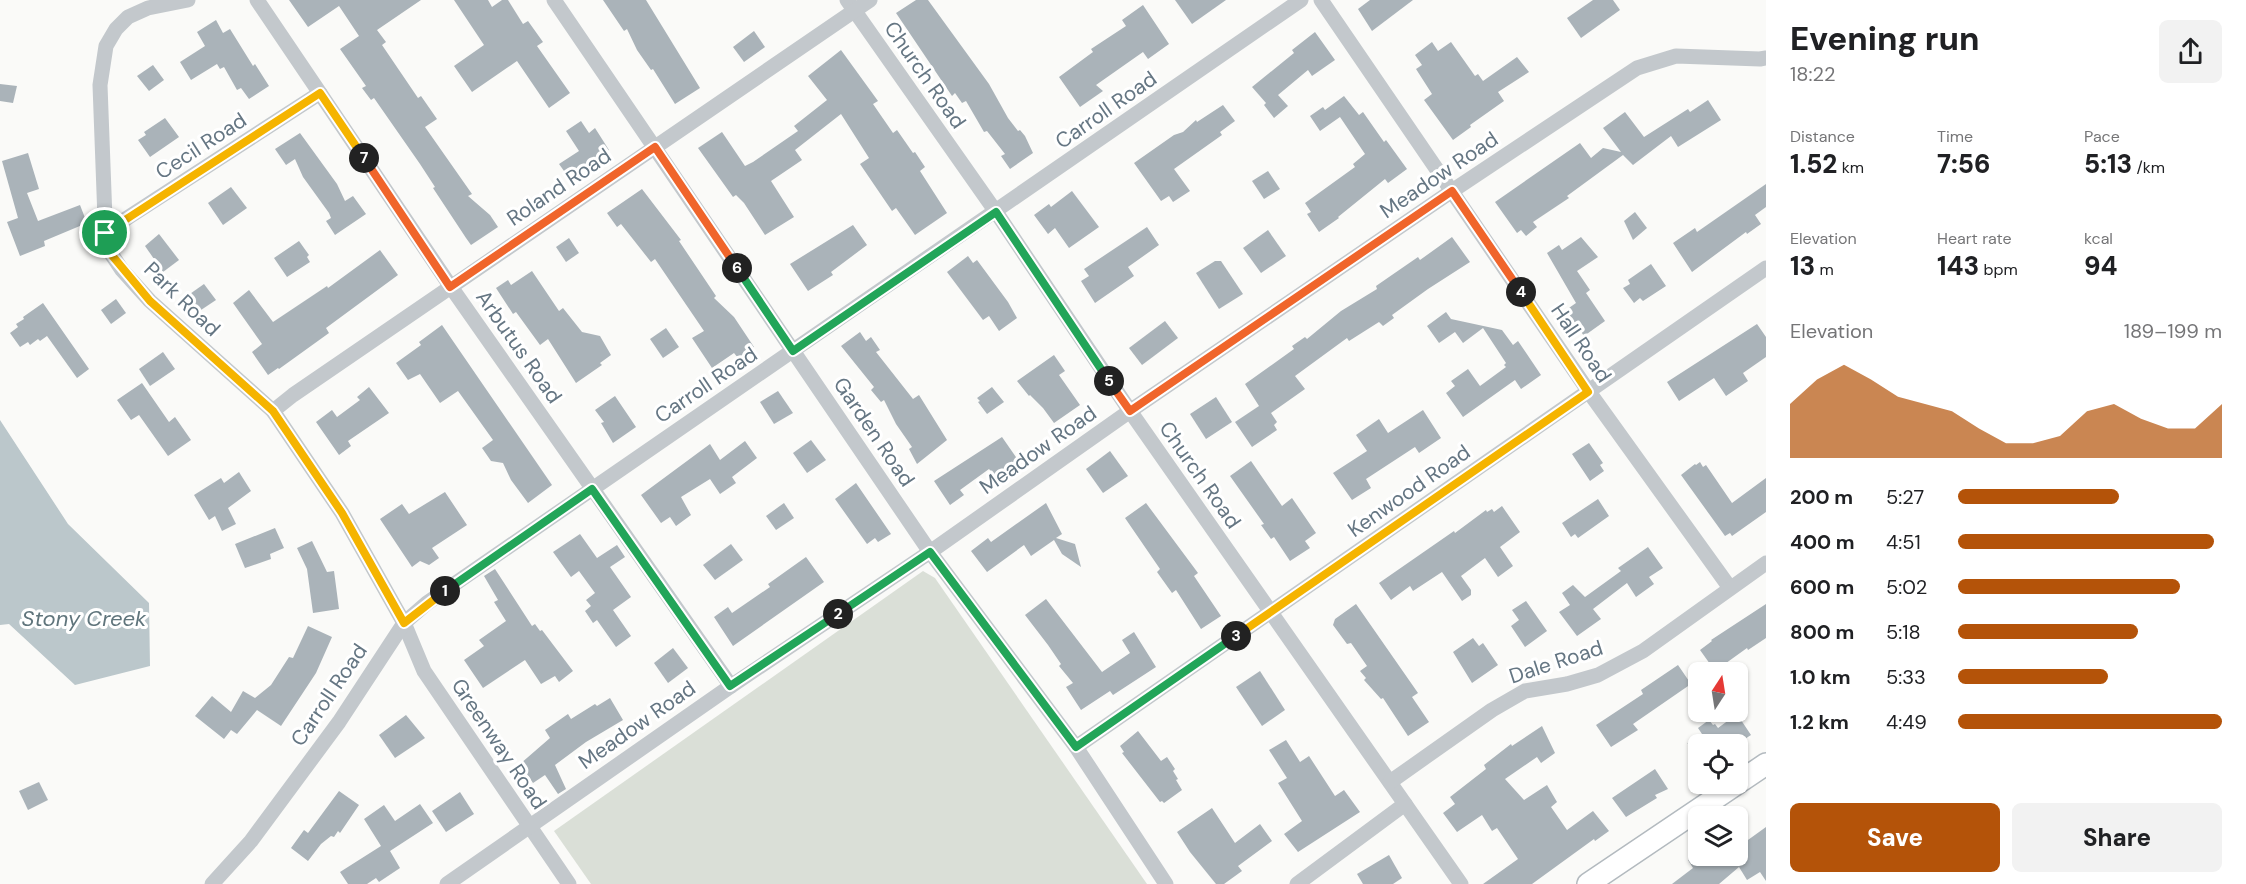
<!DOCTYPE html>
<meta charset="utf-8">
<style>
:root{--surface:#fff;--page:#f2f2f2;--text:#202124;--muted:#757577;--accent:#b45309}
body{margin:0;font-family:"DM Sans",sans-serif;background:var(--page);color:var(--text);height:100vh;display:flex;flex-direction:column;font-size:22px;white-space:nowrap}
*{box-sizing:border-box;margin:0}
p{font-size:20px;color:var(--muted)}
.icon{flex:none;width:33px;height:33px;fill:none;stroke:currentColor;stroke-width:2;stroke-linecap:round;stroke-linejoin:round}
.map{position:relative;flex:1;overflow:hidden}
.sheet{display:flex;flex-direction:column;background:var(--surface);width:480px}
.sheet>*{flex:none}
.needle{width:39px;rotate:12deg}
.controls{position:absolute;left:1688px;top:662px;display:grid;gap:12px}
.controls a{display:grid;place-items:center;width:60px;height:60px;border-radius:9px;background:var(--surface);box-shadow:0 2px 4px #0004;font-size:30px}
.pin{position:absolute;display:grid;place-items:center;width:51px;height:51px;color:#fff;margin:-26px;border:3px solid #fff;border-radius:50%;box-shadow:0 2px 6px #0007}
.km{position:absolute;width:30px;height:30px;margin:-15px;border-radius:50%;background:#222;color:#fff;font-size:16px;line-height:30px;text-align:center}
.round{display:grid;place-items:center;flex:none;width:63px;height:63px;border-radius:9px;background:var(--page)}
.head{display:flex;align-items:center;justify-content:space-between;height:102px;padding:0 24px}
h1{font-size:33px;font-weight:800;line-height:45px}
.figures{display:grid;grid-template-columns:repeat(3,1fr);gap:9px;height:102px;padding:6px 24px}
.figures div{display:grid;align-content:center}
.figures b{font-size:26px;font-weight:800}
.figures small{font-size:16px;font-weight:400}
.figures p{font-size:16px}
.chart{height:168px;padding:12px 24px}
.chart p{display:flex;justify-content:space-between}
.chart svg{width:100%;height:108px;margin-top:6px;fill:var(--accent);opacity:.7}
.cta{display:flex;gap:12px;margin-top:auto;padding:12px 24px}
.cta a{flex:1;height:69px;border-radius:9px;background:var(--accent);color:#fff;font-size:24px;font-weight:800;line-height:69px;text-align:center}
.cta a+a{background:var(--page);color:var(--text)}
ul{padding:0 24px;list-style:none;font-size:20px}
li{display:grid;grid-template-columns:96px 72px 1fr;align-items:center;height:45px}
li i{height:15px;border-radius:8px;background:var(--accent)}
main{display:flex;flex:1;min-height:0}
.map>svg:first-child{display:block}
</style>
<main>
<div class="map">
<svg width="1766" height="884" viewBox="0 0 1766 884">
<rect width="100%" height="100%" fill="#fafaf8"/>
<polygon fill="#dadfd7" points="923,571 935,578 1147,884 591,884 554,831"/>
<polygon fill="#bbc7cb" points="0,420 68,524 149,603 150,666 75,685 9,624 0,625"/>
<g fill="#aab3b9">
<polygon points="289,0 421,0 377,30 386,42 382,45 418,98 421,96 437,119 425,127 472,194 468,196 490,215 498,227 471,245 466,238 433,188 435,187 420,164 374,98 371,100 362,88 366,86 340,49 359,36 339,6 308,27"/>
<polygon points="454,0 488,0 492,7 502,0 508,0 523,24 528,21 543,42 537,46 570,93 549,108 517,61 472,92 454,66 484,45"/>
<polygon points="603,0 646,0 700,88 675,104 653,69 651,70 637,50 627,29 624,31"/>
<polygon points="916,0 928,0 989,84 1008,118 1018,131 1020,130 1025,136 1033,153 1010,169 1001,156 1005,154 987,131 984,132 966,101 962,103 955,93 952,96 896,13"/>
<polygon points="1175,0 1226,0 1192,24"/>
<polygon points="1370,0 1413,0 1372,31 1358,9"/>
<polygon points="1593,0 1613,0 1620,10 1581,38 1567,18"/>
<polygon points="1143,5 1169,44 1148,59 1143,52 1096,85 1103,91 1080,107 1059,77 1093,52 1091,49 1126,26 1122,20"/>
<polygon points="216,20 223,33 230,29 253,66 255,64 269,86 249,99 241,88 237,90 224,67 220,69 217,64 191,80 180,62 205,46 197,32"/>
<polygon points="754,31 765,47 744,62 733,47"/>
<polygon points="1315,32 1335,60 1312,76 1308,70 1278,95 1288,106 1274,118 1264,105 1266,103 1252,87 1294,53 1292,50"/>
<polygon points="1432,42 1438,51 1451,42 1475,76 1478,74 1483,81 1517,57 1529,72 1498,92 1504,101 1470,125 1471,127 1453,140 1424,100 1432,94 1416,69 1422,65 1415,55"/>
<polygon points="841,50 878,101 873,104 893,133 897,130 913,153 915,152 925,167 920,171 947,213 915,235 896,208 892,211 860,164 869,158 841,114 795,150 802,160 771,181 794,217 765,235 744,203 736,195 733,197 698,148 722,132 745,166 753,162 798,131 794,126 827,100 808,76"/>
<polygon points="153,65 164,80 149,91 137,76"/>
<polygon points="0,84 17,86 13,103 0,101"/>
<polygon points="1344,96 1359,115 1363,112 1384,142 1386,140 1407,169 1388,183 1385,179 1338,217 1339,218 1319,232 1307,214 1311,212 1305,203 1355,167 1353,164 1365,154 1340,117 1320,131 1310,116 1323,107 1325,110"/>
<polygon points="1708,100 1721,120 1678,147 1671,136 1633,165 1623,155 1567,196 1569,198 1533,222 1537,227 1526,236 1521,230 1517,233 1495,202 1580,143 1591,158 1603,148 1621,152 1603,128 1625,112 1644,137 1688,109 1690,112"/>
<polygon points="1223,105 1235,121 1220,132 1222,135 1174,169 1190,191 1173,202 1169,196 1161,201 1134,163 1174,135 1183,132 1196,120 1197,122"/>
<polygon points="165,118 179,137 150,157 138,140 146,135 144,132"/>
<polygon points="581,121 589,133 595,128 609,150 569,178 559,164 579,151 566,131"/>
<polygon points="300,133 337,184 345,201 353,196 366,214 335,235 326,221 331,218 329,213 303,177 295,159 286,165 275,149"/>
<polygon points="28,153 39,189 27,193 38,221 80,205 87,223 44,241 45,246 20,256 7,222 18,218 2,161"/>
<polygon points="1268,171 1280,189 1264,199 1252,181"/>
<polygon points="1766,184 1766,207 1755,215 1761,224 1747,234 1746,232 1692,272 1673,243 1695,228 1697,232"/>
<polygon points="231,187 247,208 223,225 208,203"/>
<polygon points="642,189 681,240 679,241 716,296 714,298 734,317 754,347 738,358 734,353 712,368 692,338 704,331 655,259 651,262 621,224 617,227 607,213"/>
<polygon points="1072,191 1099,227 1069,248 1055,228 1048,234 1034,215 1049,204 1051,207"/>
<polygon points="1635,212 1647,228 1633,240 1624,221"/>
<polygon points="853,225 867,245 831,272 833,275 808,291 790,264"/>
<polygon points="1147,227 1159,245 1128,267 1134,276 1095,303 1081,281 1089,276 1084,269"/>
<polygon points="1268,230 1286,256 1261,273 1243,248"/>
<polygon points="159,234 179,260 163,272 145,246"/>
<polygon points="1452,237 1470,262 1428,289 1392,315 1394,318 1383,326 1379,322 1349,341 1347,338 1295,376 1305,389 1271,413 1277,422 1274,425 1277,430 1252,447 1235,422 1259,406 1245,384 1294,349 1292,346 1305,337 1307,339 1341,311 1377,289 1376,286 1389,277 1418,257 1420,260"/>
<polygon points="1581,237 1598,257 1577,271 1590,290 1586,293 1605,321 1584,336 1566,310 1576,303 1547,253 1559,245 1562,250"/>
<polygon points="569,238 579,253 566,262 556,247"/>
<polygon points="299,241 309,255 307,257 310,262 287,277 274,258"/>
<polygon points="380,250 398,275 326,328 329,333 279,369 278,368 268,375 252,352 262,344 233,303 249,290 273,322 327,286 328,288"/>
<polygon points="968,256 973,263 977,260 1008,302 1017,318 999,331 989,316 983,320 947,272"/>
<polygon points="1215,261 1221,261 1243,294 1219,309 1196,273"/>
<polygon points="1651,264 1666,286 1643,301 1640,298 1634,303 1623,288 1630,284 1628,280"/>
<polygon points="532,271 559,311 563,308 582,332 600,336 611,355 600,363 602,365 576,383 548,339 540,345 516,312 513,314 496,288 508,280 511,285"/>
<polygon points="204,284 216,300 198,312 187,296"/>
<polygon points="116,299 126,313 111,324 101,310"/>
<polygon points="43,303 89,369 77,378 47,336 40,341 38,339 30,345 28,342 20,347 10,333 18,327 16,324 24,319 23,317"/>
<polygon points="1446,312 1451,319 1502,330 1513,345 1518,341 1541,375 1521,389 1515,380 1463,417 1446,393 1455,386 1451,381 1468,369 1480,386 1506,367 1504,365 1506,363 1483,328 1463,343 1455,332 1439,343 1427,326"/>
<polygon points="1165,321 1178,338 1142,365 1129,348"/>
<polygon points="1757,324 1766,337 1766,357 1743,373 1748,381 1726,396 1714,378 1679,401 1667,382"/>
<polygon points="442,325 552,485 528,503 511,480 503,463 491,461 482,448 493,440 458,391 440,403 420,374 408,380 396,363 421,345 419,342"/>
<polygon points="666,328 679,347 663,358 650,339"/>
<polygon points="860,332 866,341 871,337 880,350 876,352 913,399 919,395 947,440 917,464 909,449 912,447 896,424 884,400 881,402 871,390 874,387 841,346"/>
<polygon points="163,352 175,369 150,386 139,369"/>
<polygon points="1054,355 1065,371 1059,375 1080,405 1054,423 1043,408 1030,395 1029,396 1017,381"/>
<polygon points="142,383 169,422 175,417 191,440 168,456 139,415 131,420 117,400"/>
<polygon points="369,387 389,413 348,441 351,446 339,455 316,422 332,410 337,417 360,400 357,397"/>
<polygon points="992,387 1004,402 987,414 978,402 980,401 977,398"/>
<polygon points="778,391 793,413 774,424 760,402"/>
<polygon points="615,396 636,427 613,443 601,423 604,422 595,410"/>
<polygon points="1216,397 1232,422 1206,439 1190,414"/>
<polygon points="1423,410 1441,438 1419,453 1415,447 1366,479 1371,488 1352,500 1333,473 1367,451 1356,435 1379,419 1388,433"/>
<polygon points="1002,437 1018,460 996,477 989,469 960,490 964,495 950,505 934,481"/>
<polygon points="811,440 826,460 807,473 793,453"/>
<polygon points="745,441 757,458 732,477 736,483 720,494 710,479 681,497 691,515 676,526 670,517 661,523 641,495 710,444 720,460"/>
<polygon points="1589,443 1603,463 1600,465 1604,471 1590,481 1572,454"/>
<polygon points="1110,451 1128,476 1103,493 1086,469"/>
<polygon points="1251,461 1282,506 1292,498 1316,533 1305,541 1310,548 1290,561 1274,537 1271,539 1261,525 1264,524 1230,476"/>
<polygon points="1700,462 1703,467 1706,465 1732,503 1766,478 1766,512 1732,536 1730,533 1725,536 1681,475 1695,464 1696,465"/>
<polygon points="239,472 251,491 228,508 236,524 222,531 215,516 209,520 194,495 221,478 224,483"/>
<polygon points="856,483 891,534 878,542 875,538 867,544 835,499"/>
<polygon points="445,492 467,525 432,548 439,558 429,565 420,561 412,567 380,519 402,504 409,514"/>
<polygon points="1598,499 1609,516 1578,538 1575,534 1571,537 1562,523"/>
<polygon points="784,503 794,518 776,530 766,516"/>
<polygon points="1046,503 1062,534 1056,538 1075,544 1081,567 1062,554 1054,540 1031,556 1024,545 987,572 971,551 988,538 991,542"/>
<polygon points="1146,503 1198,573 1194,576 1221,616 1201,629 1176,590 1172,593 1157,572 1160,569 1125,518"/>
<polygon points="1502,506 1520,532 1500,547 1513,566 1498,577 1485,558 1461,576 1471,590 1471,595 1462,601 1442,572 1413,591 1410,586 1391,600 1379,583 1454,531 1455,533 1486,510 1487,512 1492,509 1494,512"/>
<polygon points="275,528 284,548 270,554 271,559 245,568 235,544"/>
<polygon points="580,534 597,558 617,545 625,557 610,567 631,597 613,610 631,636 616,647 597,620 593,623 585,611 591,606 586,600 595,593 579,571 571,577 553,552"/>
<polygon points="312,541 327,572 334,571 339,609 313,613 307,569 297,548"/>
<polygon points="731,544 743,560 715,580 703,565"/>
<polygon points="1648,547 1663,568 1649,577 1654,584 1636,597 1627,583 1593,609 1601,619 1577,636 1559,612 1570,605 1562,593 1573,585 1585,597 1621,571 1618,568"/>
<polygon points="806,557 824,582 733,646 714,617 728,607 732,613 770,587 768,584"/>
<polygon points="495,569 532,626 535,624 540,631 542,630 573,671 559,682 555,676 541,684 525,660 483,688 464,660 484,646 479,640 506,621 494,602 498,600 484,576"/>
<polygon points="1046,599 1102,672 1130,653 1122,640 1134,632 1156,667 1113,695 1110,691 1081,710 1066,687 1073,683 1059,666 1061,664 1048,645 1025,615"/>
<polygon points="1526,601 1547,631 1525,647 1511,626 1519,620 1512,610"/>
<polygon points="1356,604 1418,693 1412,697 1429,722 1408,736 1383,698 1381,699 1364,680 1366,678 1360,671 1367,666 1351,643 1347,644 1333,625 1335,619"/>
<polygon points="1766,604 1766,638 1748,650 1747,648 1715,671 1700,650 1712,641 1711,640"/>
<polygon points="308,626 332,637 316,673 281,726 257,710 237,734 231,730 224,739 195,716 212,696 231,712 243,691 255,698 271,685 289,657 293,658"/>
<polygon points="1473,638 1479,646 1483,643 1498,665 1472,683 1453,652"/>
<polygon points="673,648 688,668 668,683 654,663"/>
<polygon points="1678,665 1691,684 1633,724 1638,730 1611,747 1596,725 1643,694 1641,690"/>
<polygon points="1260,671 1285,710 1262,726 1236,687"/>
<polygon points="610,698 623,720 586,742 555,765 566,789 558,794 545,775 533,783 520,764 550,738 545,730 568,714 571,719 595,704 597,706"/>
<polygon points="1737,714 1751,735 1737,744 1687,744 1702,734 1698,728 1709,720 1713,725 1715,724 1718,728"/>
<polygon points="406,715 425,738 395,758 379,735"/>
<polygon points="1542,726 1555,753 1541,763 1537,757 1505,779 1524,800 1547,785 1557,802 1551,807 1567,830 1593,811 1609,831 1595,841 1594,839 1532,884 1483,884 1518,859 1497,828 1492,831 1482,815 1457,832 1443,813 1455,804 1450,797 1486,769 1484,765 1511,744 1512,746"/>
<polygon points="1138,731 1161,761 1167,757 1175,769 1173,771 1178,779 1176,780 1182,790 1164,803 1162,801 1160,802 1122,753 1124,752 1120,746"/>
<polygon points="1286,740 1300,762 1309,756 1335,796 1344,790 1360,812 1298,852 1284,834 1302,821 1278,783 1287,778 1269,750"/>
<polygon points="1655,769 1668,789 1655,795 1657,798 1626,817 1612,798"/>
<polygon points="39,782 48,800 28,810 19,791"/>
<polygon points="339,791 359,805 340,833 338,831 334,837 331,836 321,844 308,861 291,848 304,830 308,833"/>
<polygon points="460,792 474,814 446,832 432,811"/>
<polygon points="420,804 433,823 390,851 400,868 379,882 376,878 367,884 348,884 340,872 381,846 364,819 384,805 395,821"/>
<polygon points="1212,808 1235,843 1260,824 1272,841 1238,866 1242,871 1224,884 1216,884 1190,852 1177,832"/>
<polygon points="1766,827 1766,881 1760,872 1747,880 1739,867 1719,884 1672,884 1693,868 1688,860 1696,855 1748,855 1741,845"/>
<polygon points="1389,855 1402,878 1393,884 1363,884 1357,874"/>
</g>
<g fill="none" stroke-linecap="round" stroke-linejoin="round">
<defs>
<polyline id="secondary" points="1588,884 1766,764"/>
</defs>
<use href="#secondary" stroke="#b3babf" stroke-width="24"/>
<g stroke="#c3c8cc" stroke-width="15">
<polyline points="188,0 148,8 128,17 116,29 106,46 100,85 106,246 122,270 150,301 273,411 342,513 404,623 424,671 569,884"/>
<polyline points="257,0 451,287 731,686"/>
<polyline points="554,0 930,552 1076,747 1166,884"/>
<polyline points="847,0 996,212 1130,411 1461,884"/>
<polyline points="1321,0 1589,392 1730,588"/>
<polyline points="104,233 320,93"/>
<polyline points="273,411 293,395 870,0"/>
<polyline points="1076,747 1766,268"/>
<polyline points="1390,782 1492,710 1525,691 1567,684 1598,675 1643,651 1766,563"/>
<polyline points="212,884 251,841 339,722 404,623 427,603 1301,0"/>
<polyline points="447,884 731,686 930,552 1130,411 1452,191 1637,68 1676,56 1760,59 1766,58"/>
<polyline points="1297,884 1405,804"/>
</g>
<use href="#secondary" stroke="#fff" stroke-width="21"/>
</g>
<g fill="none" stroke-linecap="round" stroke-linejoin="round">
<defs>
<polyline id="split-1" points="105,233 106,246 110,253 150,301 273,411 342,513 404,623 445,591"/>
<polyline id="split-2" points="445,591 592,489 730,686 838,614"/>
<polyline id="split-3" points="838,614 930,552 1076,747 1236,636"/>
<polyline id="split-4" points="1236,636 1588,392 1521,292"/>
<polyline id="split-5" points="1109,381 1130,411 1452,191 1521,292"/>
<polyline id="split-6" points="737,268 793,351 996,212 1109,381"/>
<polyline id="split-7" points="364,158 450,287 655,147 737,268"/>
<polyline id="split-8" points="105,233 320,93 364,158"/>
</defs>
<use href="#split-1" stroke="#fff" stroke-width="12"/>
<use href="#split-2" stroke="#fff" stroke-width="12"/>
<use href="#split-3" stroke="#fff" stroke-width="12"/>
<use href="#split-4" stroke="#fff" stroke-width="12"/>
<use href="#split-5" stroke="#fff" stroke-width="12"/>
<use href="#split-6" stroke="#fff" stroke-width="12"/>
<use href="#split-7" stroke="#fff" stroke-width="12"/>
<use href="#split-8" stroke="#fff" stroke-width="12"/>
<use href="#split-1" stroke="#f5b400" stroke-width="8"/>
<use href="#split-2" stroke="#22a559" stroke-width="8"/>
<use href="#split-3" stroke="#22a559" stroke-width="8"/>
<use href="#split-4" stroke="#f5b400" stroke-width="8"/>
<use href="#split-5" stroke="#f0652b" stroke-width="8"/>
<use href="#split-6" stroke="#22a559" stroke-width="8"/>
<use href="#split-7" stroke="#f0652b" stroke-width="8"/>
<use href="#split-8" stroke="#f5b400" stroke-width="8"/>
</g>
<g text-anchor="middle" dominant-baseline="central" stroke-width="6" stroke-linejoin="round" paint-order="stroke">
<g font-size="21" fill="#657683" stroke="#fff">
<text transform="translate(925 75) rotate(55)">Church Road</text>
<text transform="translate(1106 110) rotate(-35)">Carroll Road</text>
<text transform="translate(201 146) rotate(-33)">Cecil Road</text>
<text transform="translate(1439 175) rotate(-34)">Meadow Road</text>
<text transform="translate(559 187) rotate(-34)">Roland Road</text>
<text transform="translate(182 299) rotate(44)">Park Road</text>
<text transform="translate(1581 343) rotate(56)">Hall Road</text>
<text transform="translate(519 347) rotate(55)">Arbutus Road</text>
<text transform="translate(706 385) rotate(-34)">Carroll Road</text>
<text transform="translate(874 432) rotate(56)">Garden Road</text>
<text transform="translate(1038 450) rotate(-35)">Meadow Road</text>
<text transform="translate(1200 475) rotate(55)">Church Road</text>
<text transform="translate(1409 491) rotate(-35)">Kenwood Road</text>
<text transform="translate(1556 662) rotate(-18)">Dale Road</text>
<text transform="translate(329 695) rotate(-56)">Carroll Road</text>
<text transform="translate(637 725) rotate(-35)">Meadow Road</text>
<text transform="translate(499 744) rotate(56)">Greenway Road</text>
</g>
<g font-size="22" font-style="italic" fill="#60757c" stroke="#fff">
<text x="84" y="618">Stony Creek</text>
</g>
</g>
</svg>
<div class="controls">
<a><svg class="needle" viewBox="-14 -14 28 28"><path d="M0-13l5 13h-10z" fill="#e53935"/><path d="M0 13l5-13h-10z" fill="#757577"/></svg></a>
<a><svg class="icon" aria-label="locate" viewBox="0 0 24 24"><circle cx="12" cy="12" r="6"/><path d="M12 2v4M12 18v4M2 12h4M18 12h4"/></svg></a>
<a><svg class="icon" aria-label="layers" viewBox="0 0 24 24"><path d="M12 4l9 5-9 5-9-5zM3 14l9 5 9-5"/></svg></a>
</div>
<div class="pin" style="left:105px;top:233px;background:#1e9e55"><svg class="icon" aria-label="arrive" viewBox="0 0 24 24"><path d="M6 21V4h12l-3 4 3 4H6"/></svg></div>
<b class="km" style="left:445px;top:591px">1</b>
<b class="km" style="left:838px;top:614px">2</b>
<b class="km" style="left:1236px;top:636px">3</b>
<b class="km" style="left:1521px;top:292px">4</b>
<b class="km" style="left:1109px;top:381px">5</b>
<b class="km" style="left:737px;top:268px">6</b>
<b class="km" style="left:364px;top:158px">7</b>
</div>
<section class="sheet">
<div class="head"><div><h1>Evening run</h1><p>18:22</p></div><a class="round"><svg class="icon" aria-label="share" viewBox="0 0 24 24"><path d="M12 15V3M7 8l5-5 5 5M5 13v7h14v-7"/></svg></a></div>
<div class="figures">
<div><p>Distance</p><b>1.52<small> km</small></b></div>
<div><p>Time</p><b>7:56</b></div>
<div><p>Pace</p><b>5:13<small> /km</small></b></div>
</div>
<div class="figures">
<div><p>Elevation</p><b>13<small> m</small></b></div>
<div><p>Heart rate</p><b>143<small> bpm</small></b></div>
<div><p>kcal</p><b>94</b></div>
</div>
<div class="chart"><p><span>Elevation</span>189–199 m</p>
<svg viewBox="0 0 160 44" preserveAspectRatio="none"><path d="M0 44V22L10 12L20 6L30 12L40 19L50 22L60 25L70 32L80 38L90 38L100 35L110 25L120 22L130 28L140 32L150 32L160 22V44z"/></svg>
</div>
<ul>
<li><b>200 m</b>5:27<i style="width:61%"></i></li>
<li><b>400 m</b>4:51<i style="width:97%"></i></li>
<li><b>600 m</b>5:02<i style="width:84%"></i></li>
<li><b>800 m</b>5:18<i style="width:68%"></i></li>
<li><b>1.0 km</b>5:33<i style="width:57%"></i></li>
<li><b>1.2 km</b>4:49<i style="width:100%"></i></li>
</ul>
<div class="cta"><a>Save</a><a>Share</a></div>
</section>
</main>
